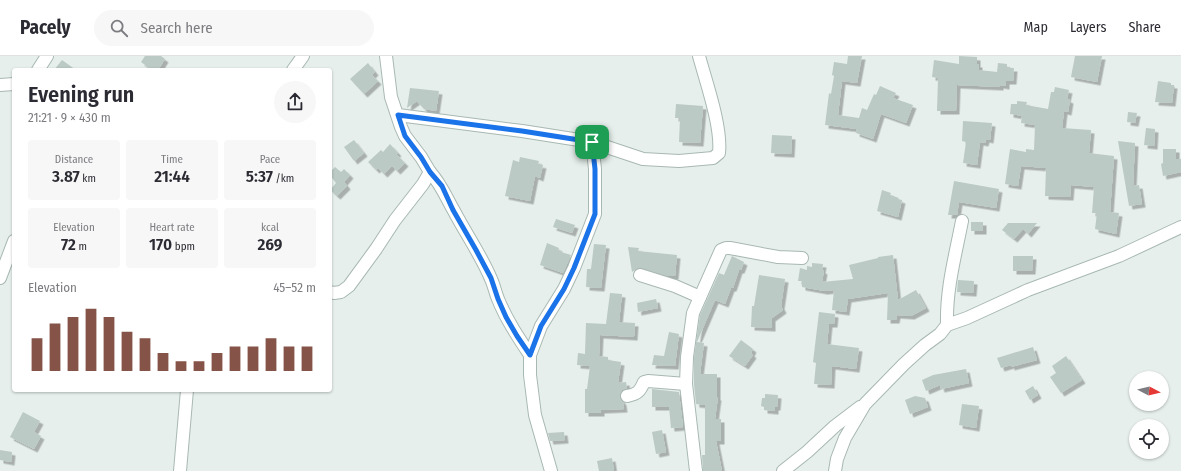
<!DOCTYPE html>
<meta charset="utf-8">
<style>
:root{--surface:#fff;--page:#f7f7f7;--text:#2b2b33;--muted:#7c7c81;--line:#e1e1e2;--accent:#855347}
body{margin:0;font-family:"Fira Sans Condensed",sans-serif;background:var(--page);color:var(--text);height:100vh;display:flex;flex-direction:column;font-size:15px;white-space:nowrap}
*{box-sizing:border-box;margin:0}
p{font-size:13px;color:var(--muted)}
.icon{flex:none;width:22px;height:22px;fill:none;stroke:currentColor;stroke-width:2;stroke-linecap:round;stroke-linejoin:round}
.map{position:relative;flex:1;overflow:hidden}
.drawer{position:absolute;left:12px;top:12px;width:320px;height:324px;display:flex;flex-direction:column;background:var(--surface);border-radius:4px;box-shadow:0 1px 3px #0004}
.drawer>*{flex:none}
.needle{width:26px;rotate:97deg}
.fabs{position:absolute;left:1129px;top:315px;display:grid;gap:8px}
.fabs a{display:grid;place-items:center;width:40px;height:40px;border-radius:50%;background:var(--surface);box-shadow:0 1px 3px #0004;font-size:20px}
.pin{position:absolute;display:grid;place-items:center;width:34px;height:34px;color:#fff;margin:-17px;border-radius:8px;box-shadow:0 2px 6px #0006}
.round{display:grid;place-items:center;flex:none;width:42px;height:42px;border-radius:21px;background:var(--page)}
.headline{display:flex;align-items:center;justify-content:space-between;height:68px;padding:0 16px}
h1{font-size:22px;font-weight:600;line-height:30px}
.figures{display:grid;grid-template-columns:repeat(3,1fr);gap:6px;height:68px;padding:4px 16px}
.figures div{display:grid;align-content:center;border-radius:4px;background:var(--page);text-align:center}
.figures b{font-size:17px;font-weight:600}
.figures small{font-size:11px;font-weight:400}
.figures p{font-size:11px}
.chart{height:112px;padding:8px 16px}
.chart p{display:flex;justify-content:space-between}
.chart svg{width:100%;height:72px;margin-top:4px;stroke:var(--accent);stroke-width:6}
header{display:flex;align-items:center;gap:24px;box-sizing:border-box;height:56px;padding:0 20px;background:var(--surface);border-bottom:1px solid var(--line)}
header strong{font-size:19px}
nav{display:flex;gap:22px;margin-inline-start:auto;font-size:14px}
.search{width:280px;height:36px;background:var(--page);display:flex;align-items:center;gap:10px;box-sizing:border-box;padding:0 14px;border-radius:22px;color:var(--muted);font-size:15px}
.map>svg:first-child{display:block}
</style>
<header>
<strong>Pacely</strong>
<div class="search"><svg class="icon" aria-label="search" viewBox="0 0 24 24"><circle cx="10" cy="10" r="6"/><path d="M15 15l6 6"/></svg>Search here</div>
<nav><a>Map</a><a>Layers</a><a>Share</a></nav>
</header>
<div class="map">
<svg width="1181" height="415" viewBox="0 0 1181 415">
<defs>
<filter id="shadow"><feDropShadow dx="3.5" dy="3.5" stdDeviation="0" flood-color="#0004"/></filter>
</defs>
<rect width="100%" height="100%" fill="#e6efeb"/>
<g fill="#bbcac4" filter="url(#shadow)">
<polygon points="145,0 161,0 165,3 158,14 152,14 141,6"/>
<polygon points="848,0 862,0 857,27 842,25 838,59 859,62 862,52 867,54 874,38 876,39 880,30 896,37 893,42 913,49 906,67 881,58 873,83 856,77 857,73 825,69 829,37 831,38 834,20 832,19 834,6 847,8"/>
<polygon points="959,0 977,1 977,8 979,8 979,14 997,16 998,7 1007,8 1007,12 1014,12 1013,25 1006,25 1006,30 1000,29 1000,31 957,29 956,55 937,55 938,22 932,21 934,4 959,8"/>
<polygon points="1075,0 1102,0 1097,26 1071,21"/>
<polygon points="62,4 76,14 54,14"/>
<polygon points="368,7 375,16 372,19 378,25 364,38 350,23"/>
<polygon points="1158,25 1171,27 1171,29 1174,29 1172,47 1155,46"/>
<polygon points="1055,31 1069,34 1067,43 1070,44 1068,56 1064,55 1062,72 1091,74 1089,97 1114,100 1110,156 1119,157 1116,178 1095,173 1097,157 1092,157 1094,131 1071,129 1070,141 1045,140 1046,112 1021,110 1018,130 1005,128 1010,93 1026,96 1026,93 1034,94 1035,69 1021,67 1022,60 1010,58 1011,48 1017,48 1017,45 1027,46 1026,49 1048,53 1051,36 1054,36"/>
<polygon points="410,32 439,35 436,55 424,53 417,45 407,52"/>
<polygon points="676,48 703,50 700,87 679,86 680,62 675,62"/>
<polygon points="1128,56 1137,57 1135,67 1127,66"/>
<polygon points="963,65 992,67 990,84 986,83 985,87 980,86 977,109 963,107 966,86 962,85"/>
<polygon points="1146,72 1155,73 1154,90 1144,89"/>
<polygon points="772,79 792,80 791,98 771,97"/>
<polygon points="354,84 364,97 354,105 344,91"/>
<polygon points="1118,85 1135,87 1133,130 1139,129 1142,148 1129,150"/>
<polygon points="390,88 398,97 396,98 405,107 397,115 392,110 384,118 378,112 376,114 368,106 381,94 383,96"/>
<polygon points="1163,93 1176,93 1176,103 1181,103 1181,116 1163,120 1161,108 1163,107"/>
<polygon points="520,101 539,105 538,108 543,109 540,122 535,120 530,145 505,140 513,104 519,106"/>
<polygon points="335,111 341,116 344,113 350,119 344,126 347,130 337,140 330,134 336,127 330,119 330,116"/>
<polygon points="954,125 999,133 996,152 959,146 957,159 948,159"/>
<polygon points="882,134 891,137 890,139 899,142 898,143 902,144 898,161 877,155"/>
<polygon points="556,163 575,169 572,177 553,171"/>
<rect x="971" y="166" width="12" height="9"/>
<polygon points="1008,167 1037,167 1028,178 1023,173 1014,183 1002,174"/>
<polygon points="547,187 559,192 558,195 571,199 563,217 540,209"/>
<polygon points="594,188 606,189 601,232 586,231 587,213 591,213"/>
<polygon points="628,191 639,192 638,195 677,199 675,220 667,220 642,212 638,212 632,216"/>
<polygon points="893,199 898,244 916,234 926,252 911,260 897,259 896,264 887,264 888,237 848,243 846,256 832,254 834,234 824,235 802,231 802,225 798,225 800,212 807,214 807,210 812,211 812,207 823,208 822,214 824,215 822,226 853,223 849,209 878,202 878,201"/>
<polygon points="732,200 744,206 741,214 739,214 733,232 731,232 725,248 715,244 697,286 704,287 700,318 717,318 717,341 718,341 715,363 721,363 721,385 716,385 722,415 703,415 702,399 705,399 705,349 696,348 694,328 694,302 700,259 719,217 724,219"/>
<polygon points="1013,200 1033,200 1032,215 1013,215"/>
<polygon points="759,219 785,223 781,250 783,254 772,262 772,272 751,271 752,250 754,250"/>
<polygon points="958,224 974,225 973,237 957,236"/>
<polygon points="610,237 622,238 619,266 635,267 634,281 600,279 599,300 608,301 608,304 621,306 618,327 626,326 627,332 622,334 620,338 620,342 623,346 624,353 601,354 601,357 585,357 585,333 587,333 590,310 577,309 578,297 585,298 586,267 606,268"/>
<polygon points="656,243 658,252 638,256 637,247"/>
<polygon points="819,256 835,258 834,268 829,268 827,288 859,292 856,313 832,310 831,329 814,328 816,307 813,306"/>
<polygon points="669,276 679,278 675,310 652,309 654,299 664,300"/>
<polygon points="741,284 753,293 751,297 753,299 745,310 729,300"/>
<polygon points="1033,291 1037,304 1011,311 1011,309 1001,312 997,302"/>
<polygon points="1066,300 1082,324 1061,337 1050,321 1056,317 1052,310"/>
<polygon points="966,313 969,327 941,333 940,329 926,335 922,324 933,319"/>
<polygon points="1033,330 1038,339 1030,344 1025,335"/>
<polygon points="652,333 679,336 683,371 671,372 669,351 652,351"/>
<polygon points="765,338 778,339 777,351 775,351 775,355 764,354 764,351 761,350 762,342 765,342"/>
<polygon points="915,340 925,342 928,351 910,358 905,344"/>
<polygon points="962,348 979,350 976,372 959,369"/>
<polygon points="23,356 40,365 34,376 41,380 34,393 10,381"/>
<polygon points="662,374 666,396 656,398 652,376"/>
<polygon points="564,376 565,384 550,385 548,377"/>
<polygon points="0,394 12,396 11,406 0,404"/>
<polygon points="612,402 614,415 599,415 597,405"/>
</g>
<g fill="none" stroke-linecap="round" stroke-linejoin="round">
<defs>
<g id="minor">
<polyline points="38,14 47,0"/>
<polyline points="293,14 303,0"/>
<polyline points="0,29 14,28"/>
<path d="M398 59 522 75 592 86 643 103 679 105 713 102 719 97C722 71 706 26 699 0"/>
<path d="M430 116C441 128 446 141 454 155 466 178 481 199 491 223 494 229 495 236 498 243 506 263 518 281 530 299"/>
<polyline points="640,219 675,230 700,241"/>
<polyline points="0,222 14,185"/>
<polyline points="330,236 334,237 341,236 349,230 376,193 395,164 423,128 430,116 421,101 405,80 401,71 391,41 386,0"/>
<path d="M947 269C946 233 955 201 962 165"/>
<path d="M627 340C638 338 640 335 644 326L648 325 686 328"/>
<polyline points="180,415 187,334"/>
<polyline points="551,415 535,359 530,319 530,299 541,270 564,233 574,212 595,158 595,113 592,86"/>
<polyline points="696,415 686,328 687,301 693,257 721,194 726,192 730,192 778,201 802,202"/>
<polyline points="783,415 807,396 835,370 860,351"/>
<polyline points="835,415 837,403 845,382 865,348 904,308 925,289 940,278 947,269 967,262 1028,234 1119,200 1181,171"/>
</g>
</defs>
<use href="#minor" stroke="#a8b8b2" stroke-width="14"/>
<use href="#minor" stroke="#fff" stroke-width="12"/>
</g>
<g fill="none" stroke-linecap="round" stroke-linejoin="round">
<defs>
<polygon id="route" points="398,59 522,75 592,86 595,113 595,158 574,212 564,233 541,270 530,299 517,280 506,261 498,243 491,222 476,194 453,154 442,130 430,116 421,101 405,80"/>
</defs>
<use href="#route" stroke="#fff" stroke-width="8"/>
<use href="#route" stroke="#1a73e8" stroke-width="5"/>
</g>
</svg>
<div class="fabs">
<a><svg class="needle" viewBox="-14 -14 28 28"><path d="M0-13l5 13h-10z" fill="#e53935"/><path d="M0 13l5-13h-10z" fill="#7c7c81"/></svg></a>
<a><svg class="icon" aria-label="locate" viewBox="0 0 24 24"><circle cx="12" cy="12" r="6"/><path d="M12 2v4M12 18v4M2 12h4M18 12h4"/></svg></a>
</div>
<div class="pin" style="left:592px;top:86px;background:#1e9e55"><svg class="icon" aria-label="arrive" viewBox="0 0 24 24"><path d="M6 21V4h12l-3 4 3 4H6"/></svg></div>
<section class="drawer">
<div class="headline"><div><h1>Evening run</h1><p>21:21 · 9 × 430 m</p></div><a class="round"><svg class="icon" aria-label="share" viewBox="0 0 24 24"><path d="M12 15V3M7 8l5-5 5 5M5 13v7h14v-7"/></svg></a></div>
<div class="figures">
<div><p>Distance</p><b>3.87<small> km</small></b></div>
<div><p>Time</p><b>21:44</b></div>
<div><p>Pace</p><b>5:37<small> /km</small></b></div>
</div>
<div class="figures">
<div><p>Elevation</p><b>72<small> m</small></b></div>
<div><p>Heart rate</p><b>170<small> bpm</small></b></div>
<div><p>kcal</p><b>269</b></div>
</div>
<div class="chart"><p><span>Elevation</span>45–52 m</p>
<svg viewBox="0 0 160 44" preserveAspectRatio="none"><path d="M5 44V24M15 44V15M25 44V11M35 44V6M45 44V11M55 44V20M65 44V24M75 44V33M85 44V38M95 44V38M105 44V33M115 44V29M125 44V29M135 44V24M145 44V29M155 44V29"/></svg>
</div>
</section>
</div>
